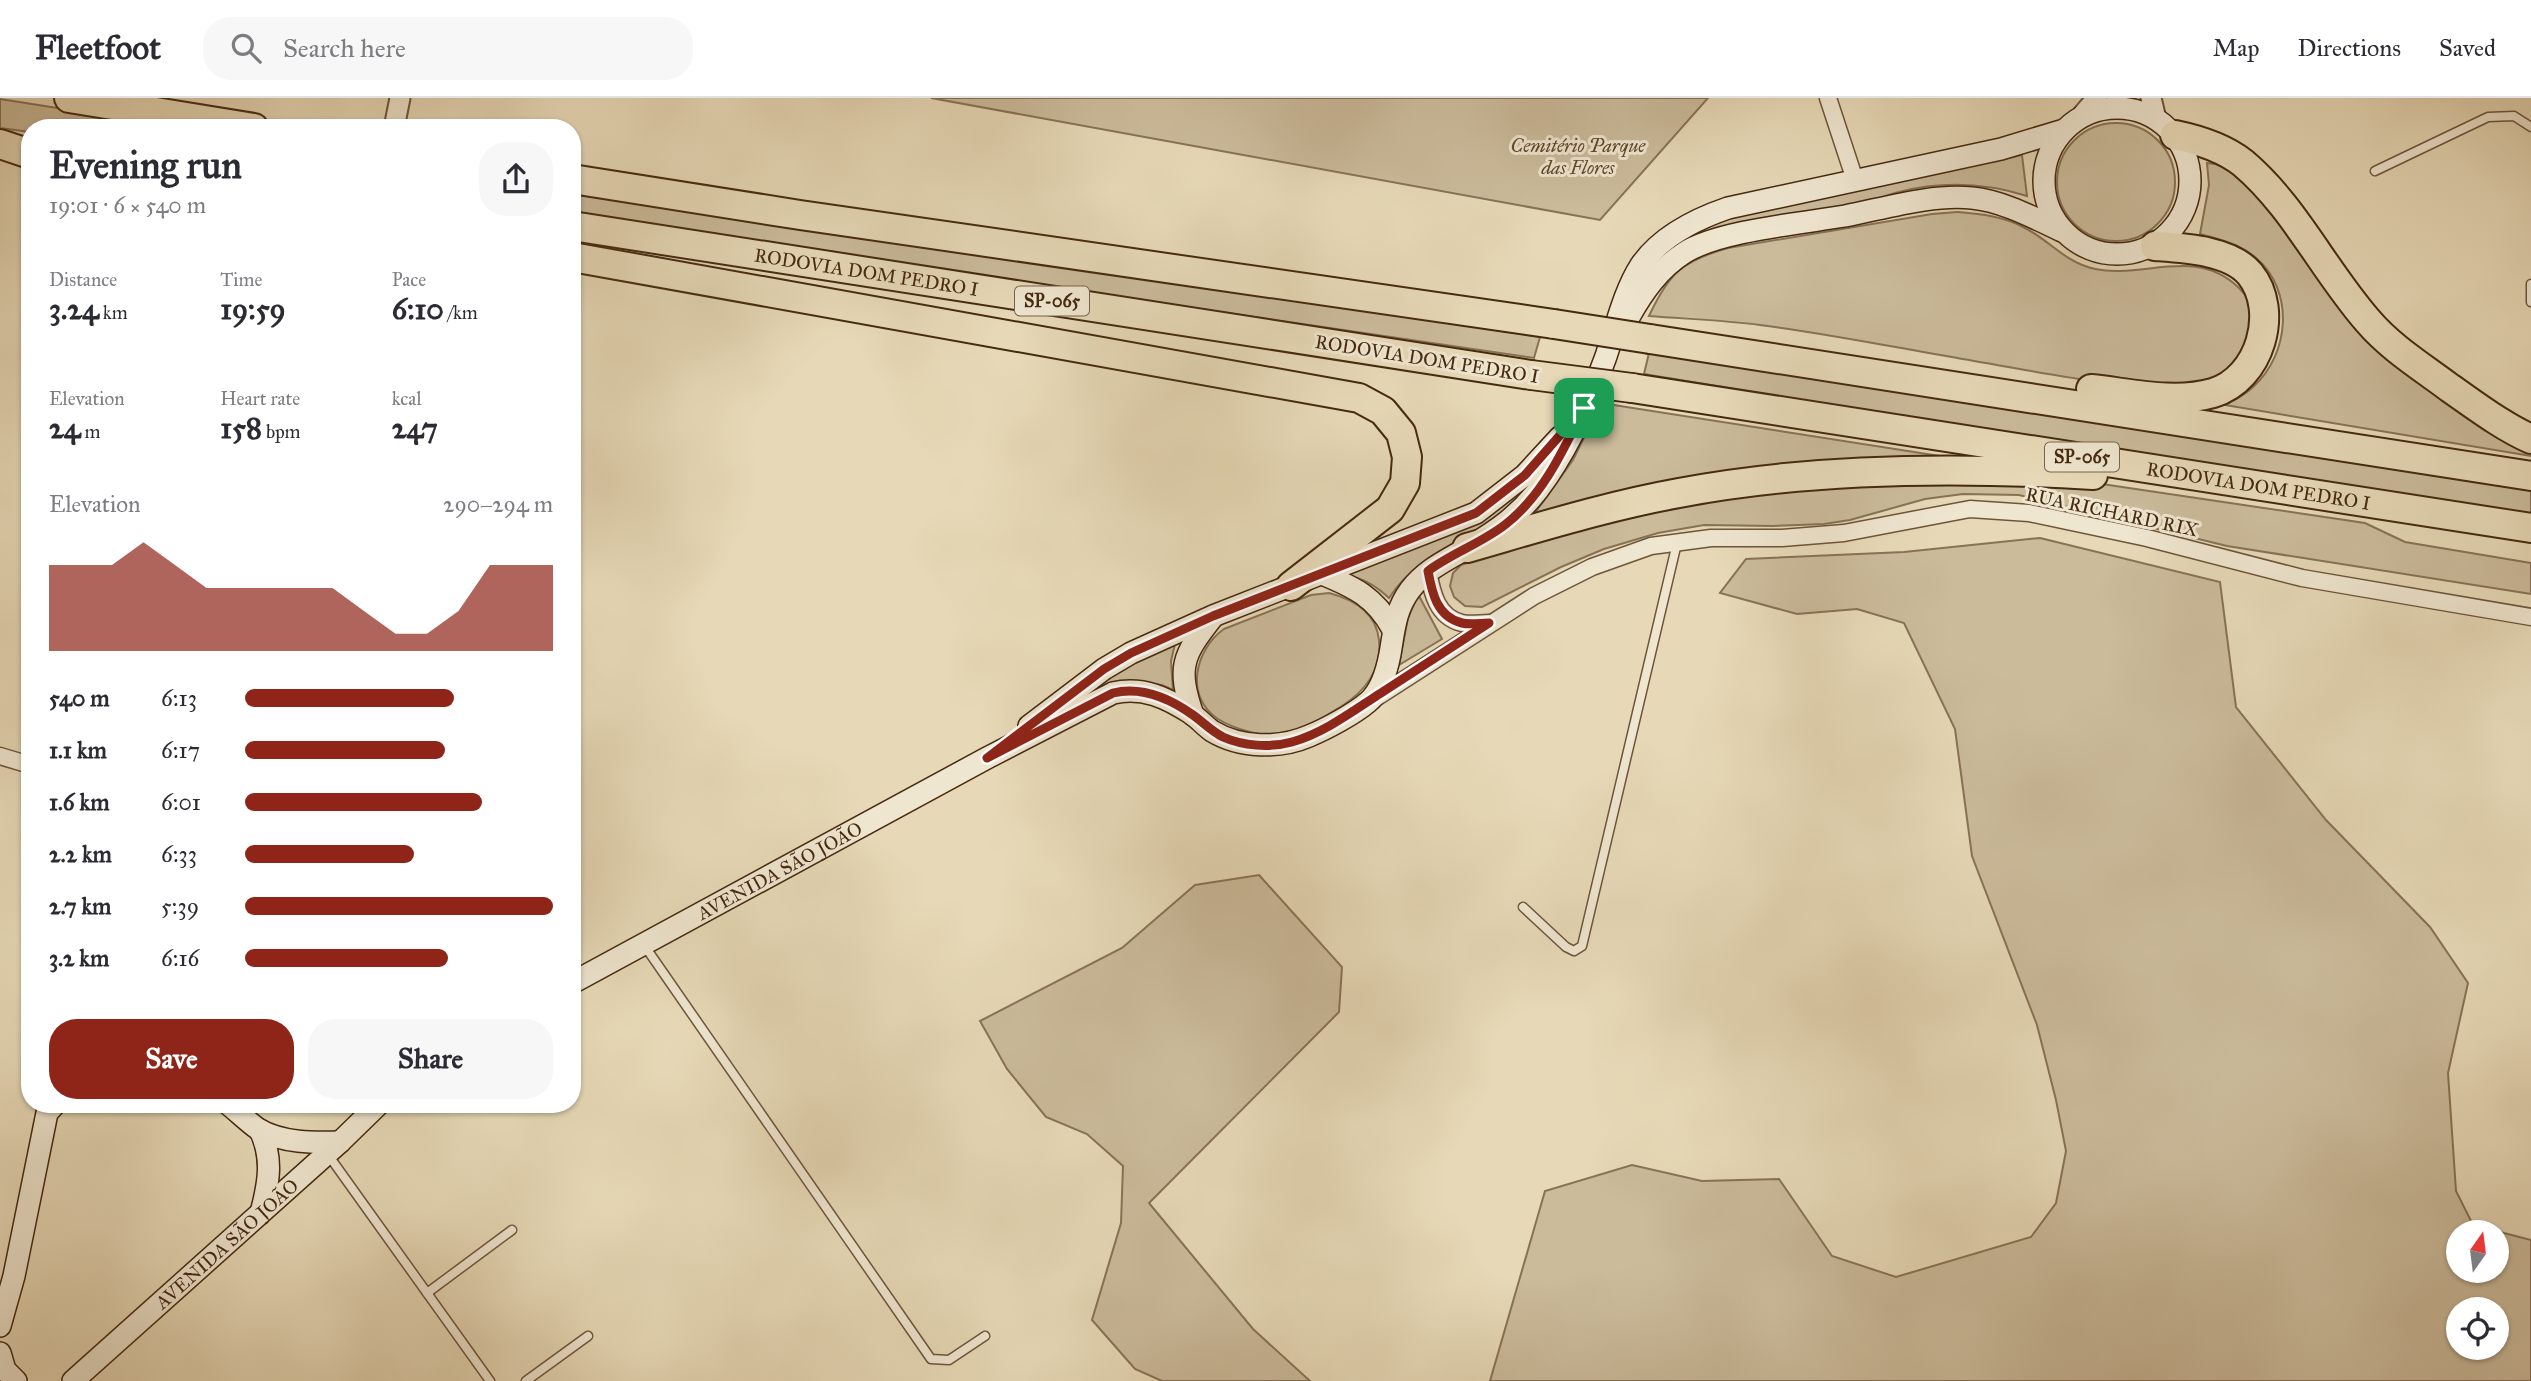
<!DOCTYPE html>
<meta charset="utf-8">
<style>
:root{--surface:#fff;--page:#f7f7f7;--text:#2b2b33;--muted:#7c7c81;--line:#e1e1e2;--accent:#8f2418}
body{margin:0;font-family:"IM FELL Great Primer",serif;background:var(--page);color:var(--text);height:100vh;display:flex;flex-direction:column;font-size:26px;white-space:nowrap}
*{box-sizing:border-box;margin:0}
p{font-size:23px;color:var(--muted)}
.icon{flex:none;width:38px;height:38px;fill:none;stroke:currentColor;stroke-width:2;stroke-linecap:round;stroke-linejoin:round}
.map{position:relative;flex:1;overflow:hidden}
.drawer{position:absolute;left:21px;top:21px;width:560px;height:994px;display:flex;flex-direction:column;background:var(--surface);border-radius:28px;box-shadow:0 2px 5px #0004}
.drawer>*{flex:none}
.needle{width:46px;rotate:14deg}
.tools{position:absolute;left:2446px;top:1122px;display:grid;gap:14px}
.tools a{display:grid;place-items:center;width:63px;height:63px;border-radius:50%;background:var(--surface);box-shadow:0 2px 5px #0004;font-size:35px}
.pin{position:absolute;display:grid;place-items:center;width:60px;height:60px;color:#fff;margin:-30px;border-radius:14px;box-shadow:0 4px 10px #0006}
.round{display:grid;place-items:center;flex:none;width:74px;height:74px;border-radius:28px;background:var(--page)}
.headline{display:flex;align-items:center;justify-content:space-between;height:119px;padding:0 28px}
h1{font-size:38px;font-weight:800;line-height:52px}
.stats{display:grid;grid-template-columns:repeat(3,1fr);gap:10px;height:119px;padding:7px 28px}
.stats div{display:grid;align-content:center}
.stats b{font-size:30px;font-weight:800}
.stats small{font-size:19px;font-weight:400}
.stats p{font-size:19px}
.chart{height:196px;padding:14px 28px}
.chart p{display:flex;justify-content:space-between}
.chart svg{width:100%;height:126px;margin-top:7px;fill:var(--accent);opacity:.7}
.action{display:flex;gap:14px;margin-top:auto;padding:14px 28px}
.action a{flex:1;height:80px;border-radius:28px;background:var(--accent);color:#fff;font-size:28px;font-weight:800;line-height:80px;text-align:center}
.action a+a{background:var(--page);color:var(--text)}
ul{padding:0 28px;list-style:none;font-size:23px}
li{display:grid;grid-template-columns:112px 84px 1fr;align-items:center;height:52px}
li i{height:18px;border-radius:9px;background:var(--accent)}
header{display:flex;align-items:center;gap:42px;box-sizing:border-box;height:98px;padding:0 35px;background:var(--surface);border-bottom:2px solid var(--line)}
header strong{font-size:33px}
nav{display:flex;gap:38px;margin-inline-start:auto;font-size:24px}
.search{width:490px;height:63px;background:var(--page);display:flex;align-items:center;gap:18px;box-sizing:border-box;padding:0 24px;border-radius:28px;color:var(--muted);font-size:26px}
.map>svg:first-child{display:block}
</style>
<header>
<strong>Fleetfoot</strong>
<div class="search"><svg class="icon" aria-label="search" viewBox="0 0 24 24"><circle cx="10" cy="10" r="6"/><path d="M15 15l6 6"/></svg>Search here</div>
<nav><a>Map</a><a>Directions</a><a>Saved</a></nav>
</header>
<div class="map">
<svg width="2531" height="1283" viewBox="0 0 2531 1283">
<rect width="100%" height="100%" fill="#e7d9b7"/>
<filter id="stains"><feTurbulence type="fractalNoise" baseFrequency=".00286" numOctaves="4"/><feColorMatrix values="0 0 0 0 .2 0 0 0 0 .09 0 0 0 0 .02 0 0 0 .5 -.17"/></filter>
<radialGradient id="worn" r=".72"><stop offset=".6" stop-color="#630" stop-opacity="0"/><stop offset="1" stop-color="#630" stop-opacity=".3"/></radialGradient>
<g fill="#cbbb9b" stroke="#887256" stroke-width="2" fill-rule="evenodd">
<polygon points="931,0 1708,0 1600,122"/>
<polygon points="0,1 185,30 30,30 30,34 0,30"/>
<circle cx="2116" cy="84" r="59"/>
<path d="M2022 57 2027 98C1985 85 1942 83 1899 94 1885 97 1872 105 1858 108 1802 121 1745 131 1689 142L1688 139 1707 126 1727 120Z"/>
<path d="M2207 65 2223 67 2245 79 2325 185 2531 349V358L2225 307C2234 302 2245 297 2253 289 2290 256 2295 192 2255 159 2239 146 2219 141 2200 136L2209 87Z"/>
<polygon points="572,91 1540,239 1534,260 572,119"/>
<path d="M1957 114C1979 116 2003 118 2023 129 2048 141 2064 163 2091 170 2141 183 2194 147 2238 189 2257 206 2253 229 2246 252 2241 270 2207 285 2190 287 2124 293 2040 274 1974 263 1903 251 1831 236 1760 227 1723 222 1685 221 1649 218 1669 175 1682 163 1728 150L1932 116Z"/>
<polygon points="1649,255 2531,389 2531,417 2006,336 1644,276"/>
<polygon points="1601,305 1959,361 1532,419 1573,362"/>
<polygon points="2075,382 2365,425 2405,444 2531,465 2531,496 2227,448 2019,397 1963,396 1925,401 1850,422 1824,426 1773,428 1704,427 1658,435 1604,451 1561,469 1482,509 1465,508 1454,499 1450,488 1453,475 1461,467 1610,420 1800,386"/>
<path d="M1519 395 1524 397C1515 406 1506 417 1496 424 1455 452 1419 455 1389 500 1375 487 1364 481 1346 477L1482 423Z"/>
<path d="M2040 440 2220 484 2236 609 2326 722 2430 829 2468 885 2448 975 2456 1093 2473 1127 2531 1142V1283H1490L1545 1093 1632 1067 1702 1083 1779 1081 1832 1158 1896 1179 2031 1139 2056 1105 2066 1053 2056 1002 2037 927 1972 758 1955 631 1904 525 1857 511 1797 516 1720 495 1746 461 1904 454ZM2459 1134H2497V1172H2459ZM2459 1211H2497V1250H2459Z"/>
<path d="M1329 495C1353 501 1376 514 1379 542 1382 571 1365 593 1342 608 1323 619 1302 635 1279 637 1260 638 1234 631 1218 621 1184 599 1195 551 1224 531L1311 497Z"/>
<polygon points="1418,496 1442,541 1399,567 1408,520"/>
<polygon points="1175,546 1171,563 1173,592 1162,587 1133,584 1028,634 1115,572"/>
<polygon points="1259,777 1342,869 1339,914 1149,1105 1253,1231 1310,1283 1162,1283 1135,1271 1092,1222 1121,1125 1123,1068 1087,1036 1046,1019 1007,971 980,923 1122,850 1195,787"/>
</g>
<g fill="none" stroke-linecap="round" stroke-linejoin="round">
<defs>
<g id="service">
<polyline points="2375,73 2488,19 2514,18 2531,29"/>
<polyline points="2531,186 2531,204"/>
<polyline points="1523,809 1566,849 1574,853 1582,848 1677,445"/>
<polyline points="644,847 931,1261 949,1262 985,1238"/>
<polyline points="329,1058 490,1283"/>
<polyline points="427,1195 512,1132"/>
<polyline points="526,1283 588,1238"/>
</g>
<g id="minor">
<polyline points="1828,0 1855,82"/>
<path d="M1428 473C1432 495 1437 519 1462 525 1470 527 1481 525 1489 525"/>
<polyline points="1374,601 1534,498 1592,469 1651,448 1711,440 1782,440 1844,435 1970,411 2029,415 2147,440 2302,480 2531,519"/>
<polyline points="0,658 30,667"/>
</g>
<g id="tertiary">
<polyline points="2151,0 2156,21"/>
<polyline points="2083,16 2097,0"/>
<polyline points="394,30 400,0"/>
</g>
<g id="secondary">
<circle cx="2117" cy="83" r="73"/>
<path d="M1629 219C1643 194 1659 171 1684 155 1717 133 1804 125 1845 118 1886 110 1931 96 1972 100 2003 103 2034 120 2062 133"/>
<path d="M1322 476C1354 489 1375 499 1392 530"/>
<path d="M1193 617C1177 570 1182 558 1212 520"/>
<polyline points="1029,628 1104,571 1131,555 1213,518 1476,415 1525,377 1560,339"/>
<path id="s1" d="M572 885 987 660 1113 595C1143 588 1167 600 1192 616 1199 621 1205 628 1212 633 1240 650 1279 651 1309 638 1326 631 1354 616 1368 604 1381 593 1387 572 1390 556 1394 533 1395 512 1410 492 1426 471 1447 462 1469 449 1496 433 1519 417 1538 392 1567 353 1588 307 1605 261 1616 230 1623 195 1641 167 1661 138 1696 121 1728 110L2001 51 2064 32"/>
<path d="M228 1006C238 1014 248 1024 258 1031 282 1045 314 1045 340 1044"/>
<path d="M260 1032C273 1060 269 1083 262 1111"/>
<polyline points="0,1228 14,1178 47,1015 55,1006"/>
<polyline points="0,1255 5,1272 16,1283"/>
<path id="s2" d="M73 1283 340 1044 379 1006"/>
</g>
<g id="motorway">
<polyline points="69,0 254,30"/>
<path d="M2175 37C2199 42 2224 50 2243 65 2294 108 2324 173 2368 223 2391 250 2422 269 2450 290 2476 308 2502 328 2531 341"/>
<polyline points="0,46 30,56"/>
<polyline points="572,81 800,117 1554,226"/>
<path id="s3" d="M572 128 1531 277"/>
<polyline points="572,159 1359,300 1383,313 1401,335 1407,359 1405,385 1390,411 1291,488"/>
<polyline points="1650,241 2531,378"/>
<path id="s4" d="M1632 290 2531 430"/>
<path d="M2091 291C2130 295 2174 306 2213 295 2260 281 2280 213 2250 176 2230 152 2183 150 2155 148"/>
<path d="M1467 450C1537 430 1607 408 1679 395 1810 370 1960 369 2093 377"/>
</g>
</defs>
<use href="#service" stroke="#6e553a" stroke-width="11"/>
<use href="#minor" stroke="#6e553a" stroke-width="19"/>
<use href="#tertiary" stroke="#6e553a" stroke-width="23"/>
<use href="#secondary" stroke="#452910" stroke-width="24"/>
<use href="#motorway" stroke="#452910" stroke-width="32"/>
<use href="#service" stroke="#efe6d0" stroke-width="8"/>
<use href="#minor" stroke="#efe6d0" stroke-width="16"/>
<use href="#tertiary" stroke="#efe6d0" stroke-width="19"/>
<use href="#secondary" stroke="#efe6d0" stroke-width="21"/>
<use href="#motorway" stroke="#e7d9b7" stroke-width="28"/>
<defs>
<g id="motorway-bridge">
<polyline points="1554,226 1650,241"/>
<polyline points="1531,277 1632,290"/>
</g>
</defs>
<use href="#motorway-bridge" stroke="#452910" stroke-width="32" stroke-linecap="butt"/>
<use href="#motorway-bridge" stroke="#e7d9b7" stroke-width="28"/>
</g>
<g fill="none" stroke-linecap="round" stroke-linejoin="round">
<defs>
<path id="route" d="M1584 310C1564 351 1543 397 1506 426 1482 445 1452 455 1428 473 1432 495 1437 519 1462 525 1470 527 1481 525 1489 525 1453 548 1417 572 1381 595 1353 613 1324 635 1292 644 1270 650 1243 648 1223 639 1211 633 1203 624 1193 617 1169 600 1142 588 1113 595L987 660 1104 571 1131 555 1213 518 1476 415 1525 377Z"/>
</defs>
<use href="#route" stroke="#fff" stroke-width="14"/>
<use href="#route" stroke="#8f2418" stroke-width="9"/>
</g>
<g text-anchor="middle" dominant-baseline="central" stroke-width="6" stroke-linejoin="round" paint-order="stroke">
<g fill="#efe6d0" stroke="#78624a" stroke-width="2">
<rect x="1015" y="188.5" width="74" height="29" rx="5"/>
<rect x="2045" y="344.5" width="74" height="29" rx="5"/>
</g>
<g font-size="18" font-weight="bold" fill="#452910">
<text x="1052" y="203">SP-065</text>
<text x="2082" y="359">SP-065</text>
</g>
<g font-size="19" font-style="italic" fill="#60462c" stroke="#efe6d0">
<text x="1578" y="47">Cemitério Parque<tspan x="1578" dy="22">das Flores</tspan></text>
</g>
<g font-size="19" fill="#452910" stroke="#efe6d0">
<text stroke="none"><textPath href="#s3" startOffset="298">RODOVIA DOM PEDRO I</textPath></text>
<text transform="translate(1427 261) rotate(9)">RODOVIA DOM PEDRO I</text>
<text stroke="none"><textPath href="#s4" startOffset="634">RODOVIA DOM PEDRO I</textPath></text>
<text transform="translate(2112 414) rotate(12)">RUA RICHARD RIX</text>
<text stroke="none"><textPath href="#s1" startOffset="236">AVENIDA SÃO JOÃO</textPath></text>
<text stroke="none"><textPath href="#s2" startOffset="206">AVENIDA SÃO JOÃO</textPath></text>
</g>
</g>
<rect width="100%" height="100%" filter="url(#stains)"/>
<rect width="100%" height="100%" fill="url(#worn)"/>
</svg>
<div class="tools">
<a><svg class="needle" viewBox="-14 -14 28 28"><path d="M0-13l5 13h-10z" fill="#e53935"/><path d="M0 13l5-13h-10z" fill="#7c7c81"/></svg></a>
<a><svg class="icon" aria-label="locate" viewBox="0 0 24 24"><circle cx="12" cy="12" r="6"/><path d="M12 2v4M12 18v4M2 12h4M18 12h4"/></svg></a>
</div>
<div class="pin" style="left:1584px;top:310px;background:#1e9e55"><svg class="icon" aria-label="arrive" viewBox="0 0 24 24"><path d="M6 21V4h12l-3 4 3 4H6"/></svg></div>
<section class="drawer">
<div class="headline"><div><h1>Evening run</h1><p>19:01 · 6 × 540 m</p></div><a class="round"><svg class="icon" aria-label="share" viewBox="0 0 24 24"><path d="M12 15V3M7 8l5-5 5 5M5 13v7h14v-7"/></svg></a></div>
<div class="stats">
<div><p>Distance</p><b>3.24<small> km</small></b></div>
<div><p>Time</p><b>19:59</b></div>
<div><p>Pace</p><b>6:10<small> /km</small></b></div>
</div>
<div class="stats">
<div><p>Elevation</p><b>24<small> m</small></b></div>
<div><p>Heart rate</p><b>158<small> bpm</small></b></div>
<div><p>kcal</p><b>247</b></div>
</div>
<div class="chart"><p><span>Elevation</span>290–294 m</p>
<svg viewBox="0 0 160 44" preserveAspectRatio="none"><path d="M0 44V14L10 14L20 14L30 6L40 14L50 22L60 22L70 22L80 22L90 22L100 30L110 38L120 38L130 30L140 14L150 14L160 14V44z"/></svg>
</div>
<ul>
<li><b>540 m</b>6:13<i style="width:68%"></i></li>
<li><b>1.1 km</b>6:17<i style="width:65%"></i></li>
<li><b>1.6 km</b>6:01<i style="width:77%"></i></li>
<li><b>2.2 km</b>6:33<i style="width:55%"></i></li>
<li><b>2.7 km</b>5:39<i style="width:100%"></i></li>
<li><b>3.2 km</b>6:16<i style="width:66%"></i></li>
</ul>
<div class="action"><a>Save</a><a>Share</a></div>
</section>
</div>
